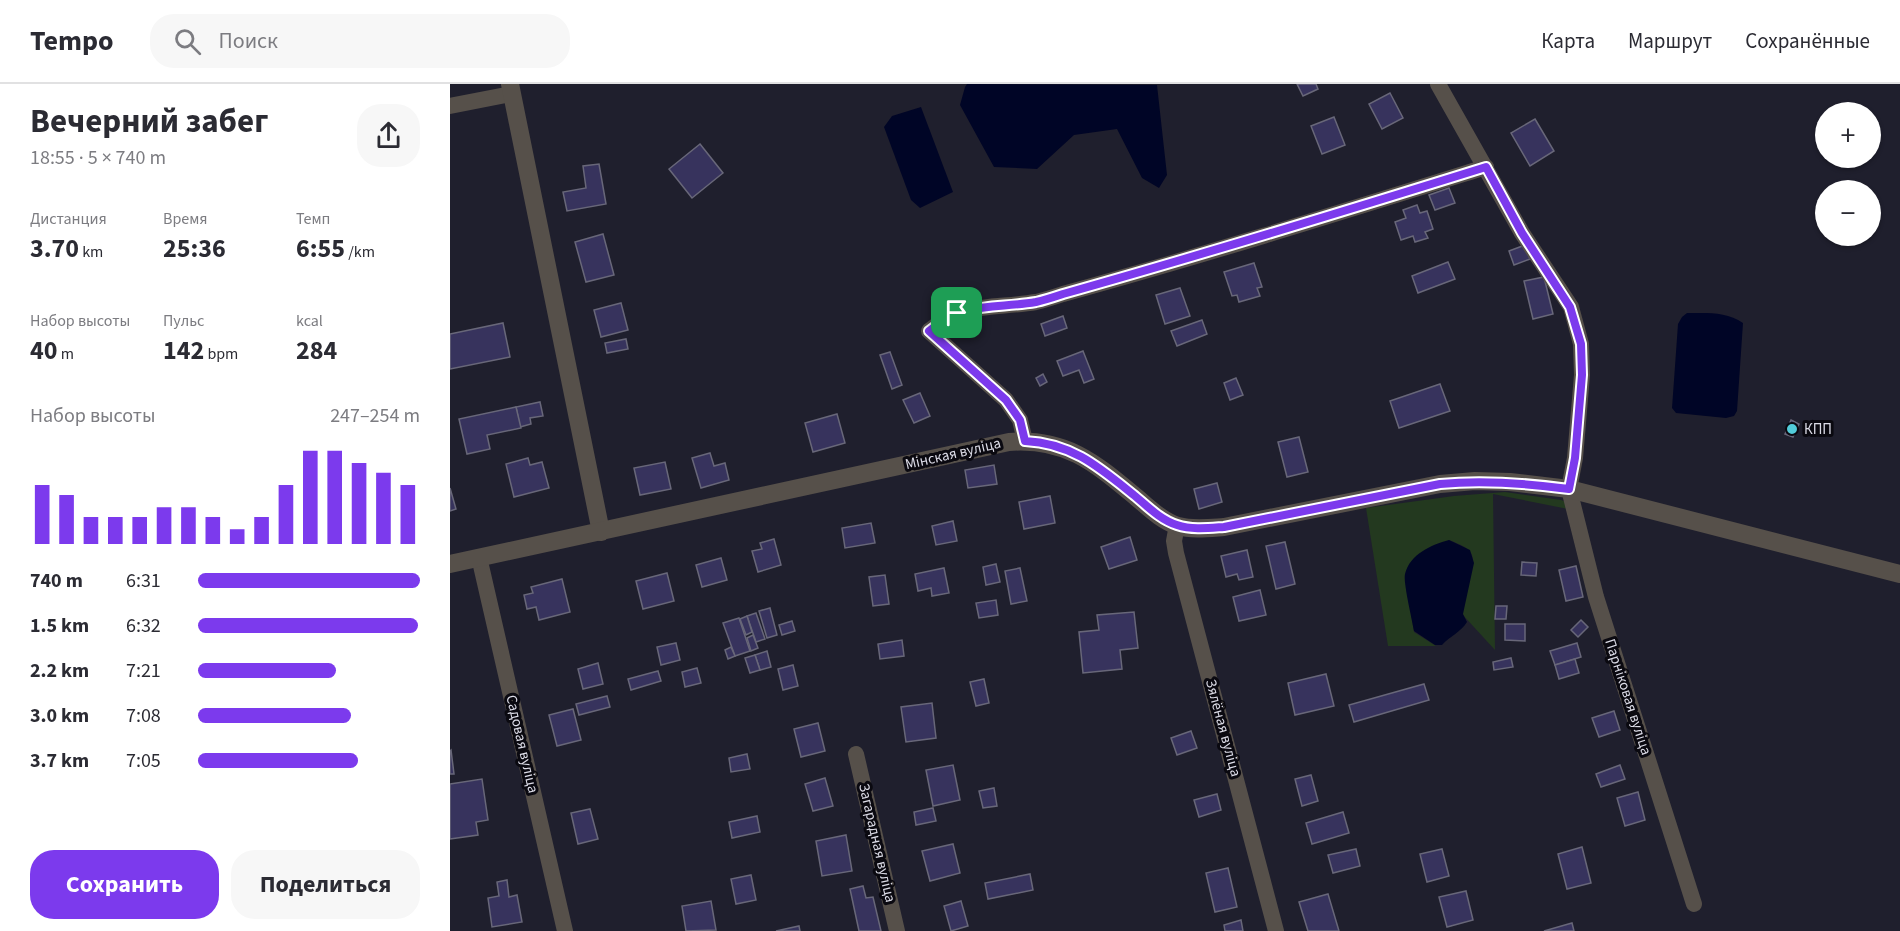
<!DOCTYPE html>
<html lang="ru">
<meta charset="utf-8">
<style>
:root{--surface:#fff;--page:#f7f7f7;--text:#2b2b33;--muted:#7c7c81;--line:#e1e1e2;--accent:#7c3aed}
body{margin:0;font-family:"Source Sans 3",sans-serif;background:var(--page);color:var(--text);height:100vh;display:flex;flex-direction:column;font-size:22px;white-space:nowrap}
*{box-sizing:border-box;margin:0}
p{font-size:20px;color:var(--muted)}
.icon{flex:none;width:33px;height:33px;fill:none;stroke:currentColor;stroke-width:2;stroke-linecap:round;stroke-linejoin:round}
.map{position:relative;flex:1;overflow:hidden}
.sheet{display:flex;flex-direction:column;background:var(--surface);width:450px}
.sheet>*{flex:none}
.fabs{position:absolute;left:1365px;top:18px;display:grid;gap:12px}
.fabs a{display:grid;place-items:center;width:66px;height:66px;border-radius:50%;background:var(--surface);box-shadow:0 2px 4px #0004;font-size:30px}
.pin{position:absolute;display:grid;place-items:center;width:51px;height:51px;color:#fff;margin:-26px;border-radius:12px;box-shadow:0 3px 9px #0006}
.round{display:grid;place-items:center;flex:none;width:63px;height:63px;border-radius:24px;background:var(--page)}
.headline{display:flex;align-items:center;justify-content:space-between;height:102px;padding:0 30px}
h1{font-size:33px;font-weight:700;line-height:45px}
.stats{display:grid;grid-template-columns:repeat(3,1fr);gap:9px;height:102px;padding:6px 30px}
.stats div{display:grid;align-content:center}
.stats b{font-size:26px;font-weight:700}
.stats small{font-size:16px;font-weight:400}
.stats p{font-size:16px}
.chart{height:168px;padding:12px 30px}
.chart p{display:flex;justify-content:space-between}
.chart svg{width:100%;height:108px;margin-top:6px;stroke:var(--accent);stroke-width:6}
.cta{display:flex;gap:12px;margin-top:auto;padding:12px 30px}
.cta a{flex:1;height:69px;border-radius:24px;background:var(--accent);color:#fff;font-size:24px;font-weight:700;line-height:69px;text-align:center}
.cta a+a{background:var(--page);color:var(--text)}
ul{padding:0 30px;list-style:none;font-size:20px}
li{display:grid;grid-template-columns:96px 72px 1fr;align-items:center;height:45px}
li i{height:15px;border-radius:8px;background:var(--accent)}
header{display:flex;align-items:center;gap:36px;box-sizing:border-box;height:84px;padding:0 30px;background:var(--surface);border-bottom:2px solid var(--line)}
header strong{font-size:28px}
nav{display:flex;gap:33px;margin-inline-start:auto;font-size:21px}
.search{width:420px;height:54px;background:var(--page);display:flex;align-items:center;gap:15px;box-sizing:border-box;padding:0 21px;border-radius:24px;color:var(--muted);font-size:22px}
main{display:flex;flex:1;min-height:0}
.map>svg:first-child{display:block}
</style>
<header>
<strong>Tempo</strong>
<div class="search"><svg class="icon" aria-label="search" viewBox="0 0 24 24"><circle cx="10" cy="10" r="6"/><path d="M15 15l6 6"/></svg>Поиск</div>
<nav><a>Карта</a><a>Маршрут</a><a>Сохранённые</a></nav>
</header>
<main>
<section class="sheet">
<div class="headline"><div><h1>Вечерний забег</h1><p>18:55 · 5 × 740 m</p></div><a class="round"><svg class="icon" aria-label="share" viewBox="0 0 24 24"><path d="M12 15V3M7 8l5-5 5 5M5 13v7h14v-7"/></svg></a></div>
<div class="stats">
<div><p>Дистанция</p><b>3.70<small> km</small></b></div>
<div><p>Время</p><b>25:36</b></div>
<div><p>Темп</p><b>6:55<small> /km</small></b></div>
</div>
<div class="stats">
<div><p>Набор высоты</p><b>40<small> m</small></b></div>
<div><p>Пульс</p><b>142<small> bpm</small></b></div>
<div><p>kcal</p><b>284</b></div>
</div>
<div class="chart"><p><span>Набор высоты</span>247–254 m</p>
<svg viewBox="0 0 160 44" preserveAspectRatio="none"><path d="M5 44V20M15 44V24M25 44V33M35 44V33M45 44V33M55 44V29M65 44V29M75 44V33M85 44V38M95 44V33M105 44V20M115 44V6M125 44V6M135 44V11M145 44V15M155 44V20"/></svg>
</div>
<ul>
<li><b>740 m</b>6:31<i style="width:100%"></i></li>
<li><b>1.5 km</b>6:32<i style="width:99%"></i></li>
<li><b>2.2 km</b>7:21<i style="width:62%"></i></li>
<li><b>3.0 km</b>7:08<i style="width:69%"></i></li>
<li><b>3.7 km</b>7:05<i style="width:72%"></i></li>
</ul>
<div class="cta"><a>Сохранить</a><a>Поделиться</a></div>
</section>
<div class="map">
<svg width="1450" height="847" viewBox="0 0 1450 847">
<rect width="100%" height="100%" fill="#1f1f2d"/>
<path fill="#23391f" d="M1055 408 1111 416 1116 418 1118 425 1043 410 1045 566 1012 530C1014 520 1016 510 1018 501 1025 473 1029 467 999 456L955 492 964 548 986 562H938L916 424 1004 412Z"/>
<g fill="#000526">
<polygon points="517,0 707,1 717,91 709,104 692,94 667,45 624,51 587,85 544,83 510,21 515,3"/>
<polygon points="471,23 503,108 470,124 461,116 434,43 442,32"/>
<path d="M1237 229C1256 229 1276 227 1293 239L1287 327 1284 332 1276 334 1226 329 1222 324 1228 240 1232 233Z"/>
<path d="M999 456 1020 466 1024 479 1013 530 1017 538C1011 548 1000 552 992 561H985L964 547C962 535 953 498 955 490 960 470 981 461 999 456Z"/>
</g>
<g fill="#37335d" stroke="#686779" stroke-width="1.5">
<polygon points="847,0 866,0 868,5 853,12"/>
<polygon points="940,9 953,34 932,45 919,20"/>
<polygon points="884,33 895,61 872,70 861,42"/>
<polygon points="1085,35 1104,67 1080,82 1061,49"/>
<polygon points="250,60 273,89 242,114 219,85"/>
<polygon points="149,80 156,120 117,127 113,108 136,104 133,82"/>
<polygon points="999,104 1005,119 985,126 979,111"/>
<polygon points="967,121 970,129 977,127 983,145 975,148 978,154 965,158 963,152 951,156 945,138 956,134 953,126"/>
<polygon points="153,150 164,191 136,198 125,158"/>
<polygon points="1075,161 1080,175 1064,181 1059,167"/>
<polygon points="998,178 1005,195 968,209 962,192"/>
<polygon points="804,179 812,203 807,204 810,212 789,218 787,211 782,212 774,188"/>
<polygon points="1094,193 1103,230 1083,235 1074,197"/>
<polygon points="730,204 740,232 715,240 706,211"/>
<polygon points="171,219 178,246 151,253 144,226"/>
<polygon points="613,232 617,244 595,252 591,240"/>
<polygon points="752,236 757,250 727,262 721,247"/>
<polygon points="53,239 60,273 0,285 0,250"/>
<polygon points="176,255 178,265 157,269 155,259"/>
<polygon points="633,267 644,295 634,299 629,286 613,292 607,277"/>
<polygon points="440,268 452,301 442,305 430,271"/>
<polygon points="593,290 597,298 590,302 586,294"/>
<polygon points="786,294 793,311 780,316 774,299"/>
<polygon points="990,300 1000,327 949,344 940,317"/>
<polygon points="470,309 480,332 464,339 453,316"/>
<polygon points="90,318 93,332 80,334 81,340 70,343 66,323"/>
<polygon points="66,323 71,344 37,351 40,365 17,370 9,335"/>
<polygon points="387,330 395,359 363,368 355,339"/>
<polygon points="1341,336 1349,340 1343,353 1335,350"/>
<polygon points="849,353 858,388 837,393 828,358"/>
<polygon points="260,369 264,382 275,379 279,396 251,404 242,374"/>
<polygon points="78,374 80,381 92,378 99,404 64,413 56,380"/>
<polygon points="215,378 221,405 190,411 184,384"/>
<polygon points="544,381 547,400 518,404 515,386"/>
<polygon points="767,399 772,418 749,425 744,405"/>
<polygon points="0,404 6,425 0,427"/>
<polygon points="600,412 605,439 574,445 569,418"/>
<polygon points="503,437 507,457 486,461 482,442"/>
<polygon points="421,439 425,459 395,464 392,444"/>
<polygon points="680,453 687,476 659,485 651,463"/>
<polygon points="324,455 331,481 308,488 302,467 312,465 310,459"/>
<polygon points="835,458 845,500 826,505 816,462"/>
<polygon points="797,466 803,493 789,496 787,490 776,493 771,472"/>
<polygon points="271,474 277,496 252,503 246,481"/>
<polygon points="1072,478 1087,479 1086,492 1071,491"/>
<polygon points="546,480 550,498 536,501 533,483"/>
<polygon points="1126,482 1133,513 1116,517 1109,486"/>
<polygon points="494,484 499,509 482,512 481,504 468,507 465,490"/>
<polygon points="570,484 577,517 561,520 555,487"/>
<polygon points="217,489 224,517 193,525 186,497"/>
<polygon points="435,491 439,520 423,522 419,493"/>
<polygon points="112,495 120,528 89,536 86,523 77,525 74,511 83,509 81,503"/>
<polygon points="810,506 816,531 789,537 783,513"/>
<polygon points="546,516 548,531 529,534 526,519"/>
<polygon points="1046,522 1057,522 1056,535 1045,535"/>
<polygon points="320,524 327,551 317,554 309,527"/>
<polygon points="684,528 688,564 670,566 672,585 633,589 629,548 649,546 647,531"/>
<polygon points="306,529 315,555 306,558 297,532"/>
<polygon points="297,532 302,548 296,551 290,535"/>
<polygon points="289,534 300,567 285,572 273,539"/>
<polygon points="1131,536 1138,543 1128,553 1121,546"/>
<polygon points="342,537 345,547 332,551 329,541"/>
<polygon points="1055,540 1075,540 1075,557 1055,556"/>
<polygon points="303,551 308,564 301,567 297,554"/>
<polygon points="452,556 454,572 430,575 428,560"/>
<polygon points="226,559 230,576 211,581 207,563"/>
<polygon points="1127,559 1131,573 1105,581 1100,567"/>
<polygon points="281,563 285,572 278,575 275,566"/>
<polygon points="317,567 321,583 310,586 305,571"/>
<polygon points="305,571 310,586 300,589 295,574"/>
<polygon points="1061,574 1063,583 1044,586 1043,578"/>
<polygon points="1125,575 1129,589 1109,595 1105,581"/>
<polygon points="148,579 153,600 133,605 128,585"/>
<polygon points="343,581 348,602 333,606 328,585"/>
<polygon points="247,584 251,599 235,603 232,588"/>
<polygon points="208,587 211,597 181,606 178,595"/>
<polygon points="876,590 884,622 845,631 838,599"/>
<polygon points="534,595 539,619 526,622 520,598"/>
<polygon points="974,600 979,616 904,638 899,621"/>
<polygon points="157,612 160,623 129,631 126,620"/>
<polygon points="482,619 486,654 456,658 451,623"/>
<polygon points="123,625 131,656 107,662 99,631"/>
<polygon points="1164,627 1170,646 1149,653 1142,634"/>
<polygon points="368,639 375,667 351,673 344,645"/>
<polygon points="741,647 747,664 727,671 721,654"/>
<polygon points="1,666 4,690 0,690 0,667"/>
<polygon points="297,670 300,685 281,688 279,674"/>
<polygon points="503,681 510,716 483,722 476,686"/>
<polygon points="1170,681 1175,695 1151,703 1146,690"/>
<polygon points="861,691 868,717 852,722 845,695"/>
<polygon points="375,694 383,722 363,727 355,700"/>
<polygon points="32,695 38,736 26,738 28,751 0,755 0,700"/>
<polygon points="544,704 547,722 533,724 529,707"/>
<polygon points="1188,708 1195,736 1175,742 1167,714"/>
<polygon points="767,710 771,726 749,733 744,716"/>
<polygon points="483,724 486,737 466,741 464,728"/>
<polygon points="140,725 148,755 128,760 121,729"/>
<polygon points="893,728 899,749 862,760 856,739"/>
<polygon points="307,732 310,748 282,754 279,738"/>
<polygon points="396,751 402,787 372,792 366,757"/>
<polygon points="503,760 510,789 480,797 472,767"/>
<polygon points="1132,763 1141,799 1117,805 1108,770"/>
<polygon points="906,765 910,782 883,789 878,771"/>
<polygon points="992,765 999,792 977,798 970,770"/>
<polygon points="778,784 787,823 765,828 756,789"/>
<polygon points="580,790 583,806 538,815 535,799"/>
<polygon points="301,791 306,816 286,820 281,795"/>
<polygon points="57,796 59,813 67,811 72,838 42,843 38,814 49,812 47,798"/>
<polygon points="413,802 416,814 423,813 431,847 409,847 400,805"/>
<polygon points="1016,807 1023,836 997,843 989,813"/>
<polygon points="878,810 889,847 858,847 849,818"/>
<polygon points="261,817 266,846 236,847 232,822"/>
<polygon points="511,817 518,842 501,847 494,822"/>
<polygon points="791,836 793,847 775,847 774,841"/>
<polygon points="1122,839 1124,847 1094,847"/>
<polygon points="349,842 350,847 326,847"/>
</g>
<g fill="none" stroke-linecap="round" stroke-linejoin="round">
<g stroke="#56504a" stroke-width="16">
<polyline points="988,0 1072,149 1121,223 1131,260 1132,291 1125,374 1119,405 1146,513 1244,820"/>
<polyline points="0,22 61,10"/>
<path d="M575 357 570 336 556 316 479 247C515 217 544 225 586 218 595 216 604 213 613 210 755 171 895 127 1036 83"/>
<polyline points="727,441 724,457 726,469 826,847"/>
<polyline points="29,473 115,847"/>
<polyline points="406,670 447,847"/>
</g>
<g stroke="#56504a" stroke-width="18">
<polyline points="60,0 151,448"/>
<path d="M0 480 559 358C616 354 644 378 686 413 698 423 712 437 728 442 742 446 759 444 774 443L990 400 1025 397 1060 398 1119 405 1450 490"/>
</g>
</g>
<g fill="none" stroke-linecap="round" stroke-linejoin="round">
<defs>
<path id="route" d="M1036 83 1072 149 1120 223 1131 260 1132 291 1125 374 1119 405C1075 399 1034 396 990 400L774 443C759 444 742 446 727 441 711 436 698 423 685 412 650 384 622 359 575 357L570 336 556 316 479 247C515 217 544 225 586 218 595 216 604 213 613 210 755 170 895 127 1036 83Z"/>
</defs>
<use href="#route" stroke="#fff" stroke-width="12"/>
<use href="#route" stroke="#7c3aed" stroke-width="8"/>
</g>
<circle fill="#52cbd9" stroke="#0a0910" stroke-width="2" cx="1342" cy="345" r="6"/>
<g text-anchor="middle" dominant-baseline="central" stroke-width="6" stroke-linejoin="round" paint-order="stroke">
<g font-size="15" fill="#dcdce7" stroke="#0a0910" text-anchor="start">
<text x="1354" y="345">КПП</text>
</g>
<g font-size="15" fill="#dcdce7" stroke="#0a0910">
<text transform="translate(503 370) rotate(-13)">Мінская вуліца</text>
<text transform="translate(1178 613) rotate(72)">Парніковая вуліца</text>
<text transform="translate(773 644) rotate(75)">Зялёная вуліца</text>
<text transform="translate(72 660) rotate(77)">Садовая вуліца</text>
<text transform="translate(427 759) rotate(77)">Загарадная вуліца</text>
</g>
</g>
</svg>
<div class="fabs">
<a>+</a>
<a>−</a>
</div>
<div class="pin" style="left:507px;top:229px;background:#1e9e55"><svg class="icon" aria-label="arrive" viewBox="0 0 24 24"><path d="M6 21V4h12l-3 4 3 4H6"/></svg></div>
</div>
</main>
